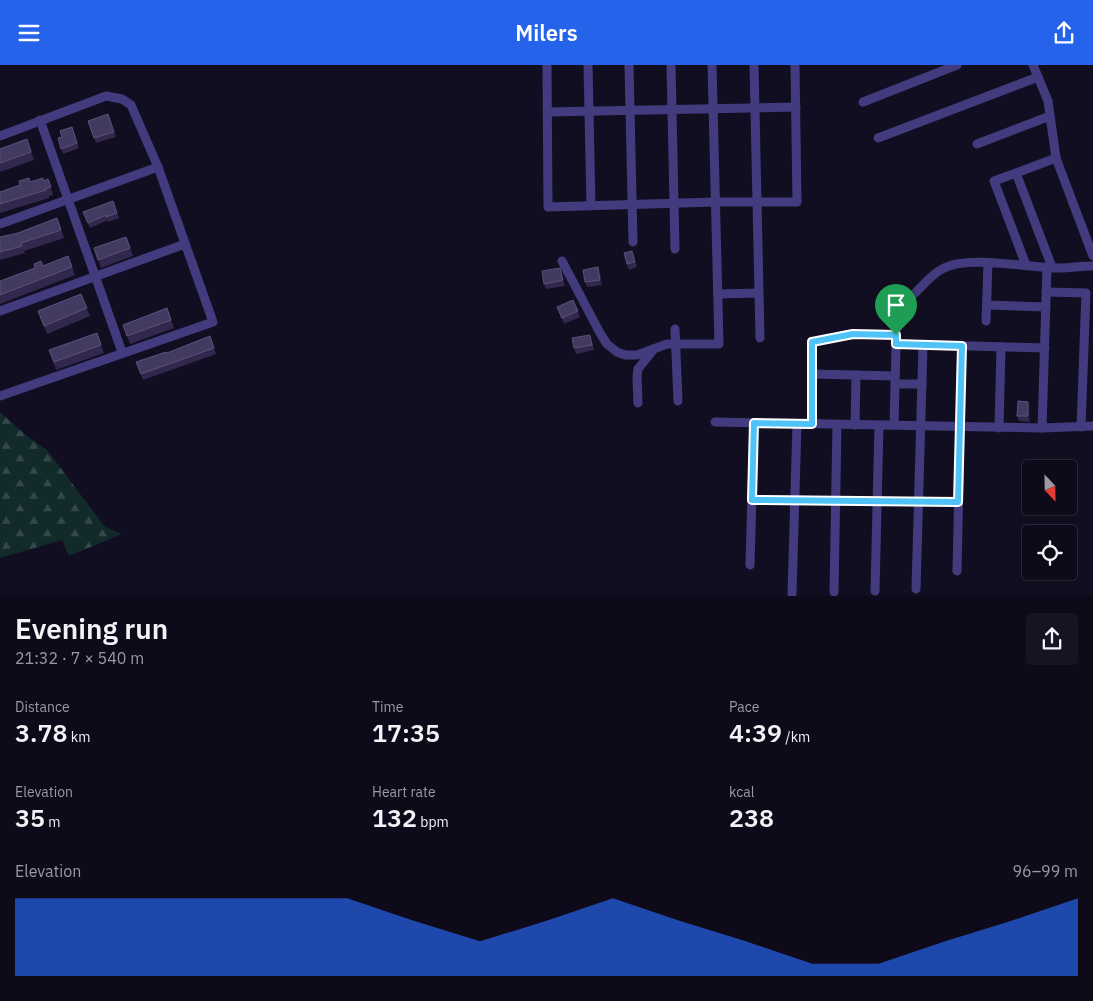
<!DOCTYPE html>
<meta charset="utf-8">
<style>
:root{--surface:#0e0a19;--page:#171322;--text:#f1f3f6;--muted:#9b9aa2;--line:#2e2b38;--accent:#2563eb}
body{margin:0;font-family:"IBM Plex Sans",sans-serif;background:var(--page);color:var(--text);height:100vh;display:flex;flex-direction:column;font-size:19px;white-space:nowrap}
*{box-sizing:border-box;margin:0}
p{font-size:16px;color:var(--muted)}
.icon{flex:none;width:28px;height:28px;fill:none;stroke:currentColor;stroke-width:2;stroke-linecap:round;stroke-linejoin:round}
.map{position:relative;height:531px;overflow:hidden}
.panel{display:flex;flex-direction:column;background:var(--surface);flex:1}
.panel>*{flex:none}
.needle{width:32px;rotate:158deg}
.tools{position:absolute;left:1022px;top:395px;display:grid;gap:10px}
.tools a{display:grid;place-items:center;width:55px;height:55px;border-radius:5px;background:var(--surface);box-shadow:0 2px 8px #0003,0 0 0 1px var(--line);font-size:25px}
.pin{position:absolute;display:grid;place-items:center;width:42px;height:42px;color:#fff;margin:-51px -21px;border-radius:50% 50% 50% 0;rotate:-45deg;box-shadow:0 0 5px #0007}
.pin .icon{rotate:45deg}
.round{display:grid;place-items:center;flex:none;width:52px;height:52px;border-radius:5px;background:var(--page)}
.headline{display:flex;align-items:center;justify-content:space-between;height:85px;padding:0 15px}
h1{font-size:28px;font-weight:600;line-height:38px}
.stats{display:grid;grid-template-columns:repeat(3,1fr);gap:8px;height:85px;padding:5px 15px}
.stats div{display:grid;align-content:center}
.stats b{font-size:25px;font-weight:600}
.stats small{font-size:14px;font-weight:400}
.stats p{font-size:14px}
.chart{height:140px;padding:10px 15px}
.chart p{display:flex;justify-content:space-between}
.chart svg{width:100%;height:90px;margin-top:5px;fill:var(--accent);opacity:.7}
header{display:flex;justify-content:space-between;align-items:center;height:65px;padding:0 15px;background:var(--accent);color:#fff;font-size:22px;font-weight:600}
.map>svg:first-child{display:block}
</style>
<header><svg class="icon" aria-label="menu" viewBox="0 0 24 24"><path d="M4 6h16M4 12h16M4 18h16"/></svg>Milers<svg class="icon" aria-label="share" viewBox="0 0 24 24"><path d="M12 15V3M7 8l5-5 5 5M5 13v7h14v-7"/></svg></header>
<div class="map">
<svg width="1093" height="531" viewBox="0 0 1093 531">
<defs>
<pattern id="forest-firs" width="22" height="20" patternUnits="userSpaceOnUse" patternTransform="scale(1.25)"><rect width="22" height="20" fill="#122a2a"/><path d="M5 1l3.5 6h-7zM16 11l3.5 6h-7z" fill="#34484a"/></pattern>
</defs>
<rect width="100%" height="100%" fill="#120e21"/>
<polygon fill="url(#forest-firs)" points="0,347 27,371 47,385 105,462 122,469 69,491 62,475 0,493"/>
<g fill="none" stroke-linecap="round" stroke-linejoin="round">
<g stroke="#423c7e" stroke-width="9">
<polyline points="547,0 548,142 715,137 797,137 795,0"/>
<polyline points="588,0 591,141"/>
<polyline points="629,0 633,177"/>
<polyline points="671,0 675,184"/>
<polyline points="754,0 760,273"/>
<polyline points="1033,0 1048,36 1056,93 1093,191"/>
<polyline points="863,37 957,0"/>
<polyline points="547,47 796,42"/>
<polyline points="40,55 122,287"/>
<polyline points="0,71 106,31 122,34 131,40 158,102 0,159"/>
<polyline points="878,73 1038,12"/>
<polyline points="977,79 1050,51"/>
<polyline points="1016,108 994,116 1026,200"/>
<polyline points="562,196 600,268 607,279 617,287 625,290 637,290 667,279 719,279 712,0"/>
<polyline points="1052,202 1016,108 1056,93"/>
<polyline points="1046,227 1086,228 1081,362"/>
<polyline points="718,229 758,228"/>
<polyline points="987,240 1046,242"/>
<polyline points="0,246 185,179"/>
<polyline points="986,256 988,198"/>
<polyline points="675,264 678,336"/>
<polyline points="896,279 1045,283"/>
<polyline points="812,309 895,311"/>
<polyline points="895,319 922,319"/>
<polyline points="0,331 213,257 158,102"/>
<polyline points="638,338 637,312 638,304 654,284"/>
<polyline points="715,357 1042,363 1093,361"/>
<polyline points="812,359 812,277 853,269 896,270"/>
<polyline points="855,360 856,310"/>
<path d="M894 360 897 242C916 233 925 212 944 203 970 190 1029 203 1058 203 1070 203 1081 201 1093 201"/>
<polyline points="999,363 1001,282"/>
<polyline points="1042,363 1047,202"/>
<polyline points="752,435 958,437"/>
<polyline points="750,500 754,358"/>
<polyline points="957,506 962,281"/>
<polyline points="916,524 923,280"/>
<polyline points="875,526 879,360"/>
<polyline points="834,527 837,360"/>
<polyline points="792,529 797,359"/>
</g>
</g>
<g fill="#32284e">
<polygon points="108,49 116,72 96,78 88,56"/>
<polygon points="72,62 79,83 63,89 58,73 62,72"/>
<polygon points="27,74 34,95 0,107 0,84"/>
<polygon points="48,114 53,130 49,131 49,133 0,148 0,127 30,117 44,115"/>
<polygon points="113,136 119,153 108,157 108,155 90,163 83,147"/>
<polygon points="57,153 64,173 24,186 25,188 0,195 0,172 18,168"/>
<polygon points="126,172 133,191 101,203 94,183"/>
<polygon points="68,191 75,210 0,239 0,216"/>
<polygon points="634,192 637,202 629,205 627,199"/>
<polygon points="561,208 565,221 546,224 544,219"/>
<polygon points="600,208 602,220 587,222 585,217"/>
<polygon points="81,229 90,251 47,269 38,246"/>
<polygon points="557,242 578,246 580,252 564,259"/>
<polygon points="167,243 174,263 130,279 123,260"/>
<polygon points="97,268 104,288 56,305 49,285"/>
<polygon points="210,271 216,289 143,315 136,297 167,288"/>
<polygon points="592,276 594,285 576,289 574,283"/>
<polygon points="1028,337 1030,342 1030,357 1019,356 1017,351"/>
</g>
<g fill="#1d1634">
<polygon points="598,202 600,208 602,220 600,215"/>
<polygon points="1028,337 1030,342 1030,357 1028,351"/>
</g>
<g fill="#433a61" stroke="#5b5179">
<polygon points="108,49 114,67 94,73 88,56"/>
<polygon points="72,62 77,78 61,84 58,73 62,72 60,66"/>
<polygon points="27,74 31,87 0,98 0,84"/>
<polygon points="29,113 30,117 43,113 43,116 48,114 51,122 46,123 46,125 0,139 0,127 20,120 19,116"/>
<polygon points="113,136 117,148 106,152 106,150 88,158 83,147"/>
<polygon points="57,153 61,165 21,178 22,181 0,187 0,172 18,168"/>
<polygon points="126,172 130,183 98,195 94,183"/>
<polygon points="632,186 635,197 627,199 624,188"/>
<polygon points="68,191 72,202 0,230 0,216 35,203 34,199 41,196 43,201"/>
<polygon points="598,202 600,215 585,217 583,205"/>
<polygon points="560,203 563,215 544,219 542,206"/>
<polygon points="81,229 87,243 44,261 38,246"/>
<polygon points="573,235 578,246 562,253 557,242"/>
<polygon points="167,243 171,255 127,271 123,260"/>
<polygon points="97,268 101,280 54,297 49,285"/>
<polygon points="590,270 592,280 574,283 572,273"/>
<polygon points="210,271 214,283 141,309 136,297 166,287 167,288"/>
<polygon points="1018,336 1028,337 1028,351 1017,351"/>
</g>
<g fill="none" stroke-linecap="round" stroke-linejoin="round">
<defs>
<polygon id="route" points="853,269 896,270 896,279 962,281 958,437 752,435 754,358 812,359 812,277"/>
</defs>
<use href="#route" stroke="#fff" stroke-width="10"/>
<use href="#route" stroke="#4fc3f7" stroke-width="6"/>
</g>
</svg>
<div class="tools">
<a><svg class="needle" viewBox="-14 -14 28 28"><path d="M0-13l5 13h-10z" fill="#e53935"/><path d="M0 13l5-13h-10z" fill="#9b9aa2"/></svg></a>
<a><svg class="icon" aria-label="locate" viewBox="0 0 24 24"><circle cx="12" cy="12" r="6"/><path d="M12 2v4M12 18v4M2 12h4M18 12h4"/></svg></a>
</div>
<div class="pin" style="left:896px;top:270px;background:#1e9e55"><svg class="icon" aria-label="arrive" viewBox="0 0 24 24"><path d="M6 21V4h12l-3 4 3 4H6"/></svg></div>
</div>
<section class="panel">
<div class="headline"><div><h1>Evening run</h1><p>21:32 · 7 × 540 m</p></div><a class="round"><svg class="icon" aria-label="share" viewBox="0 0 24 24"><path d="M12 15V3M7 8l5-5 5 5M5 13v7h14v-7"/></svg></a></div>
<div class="stats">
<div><p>Distance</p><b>3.78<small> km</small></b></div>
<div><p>Time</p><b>17:35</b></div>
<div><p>Pace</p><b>4:39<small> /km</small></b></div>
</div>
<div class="stats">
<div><p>Elevation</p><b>35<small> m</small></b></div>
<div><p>Heart rate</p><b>132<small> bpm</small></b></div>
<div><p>kcal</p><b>238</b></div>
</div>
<div class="chart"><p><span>Elevation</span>96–99 m</p>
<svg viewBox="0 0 160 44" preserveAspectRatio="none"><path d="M0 44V6L10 6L20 6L30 6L40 6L50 6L60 17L70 27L80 17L90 6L100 17L110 27L120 38L130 38L140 27L150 17L160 6V44z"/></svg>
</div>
</section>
